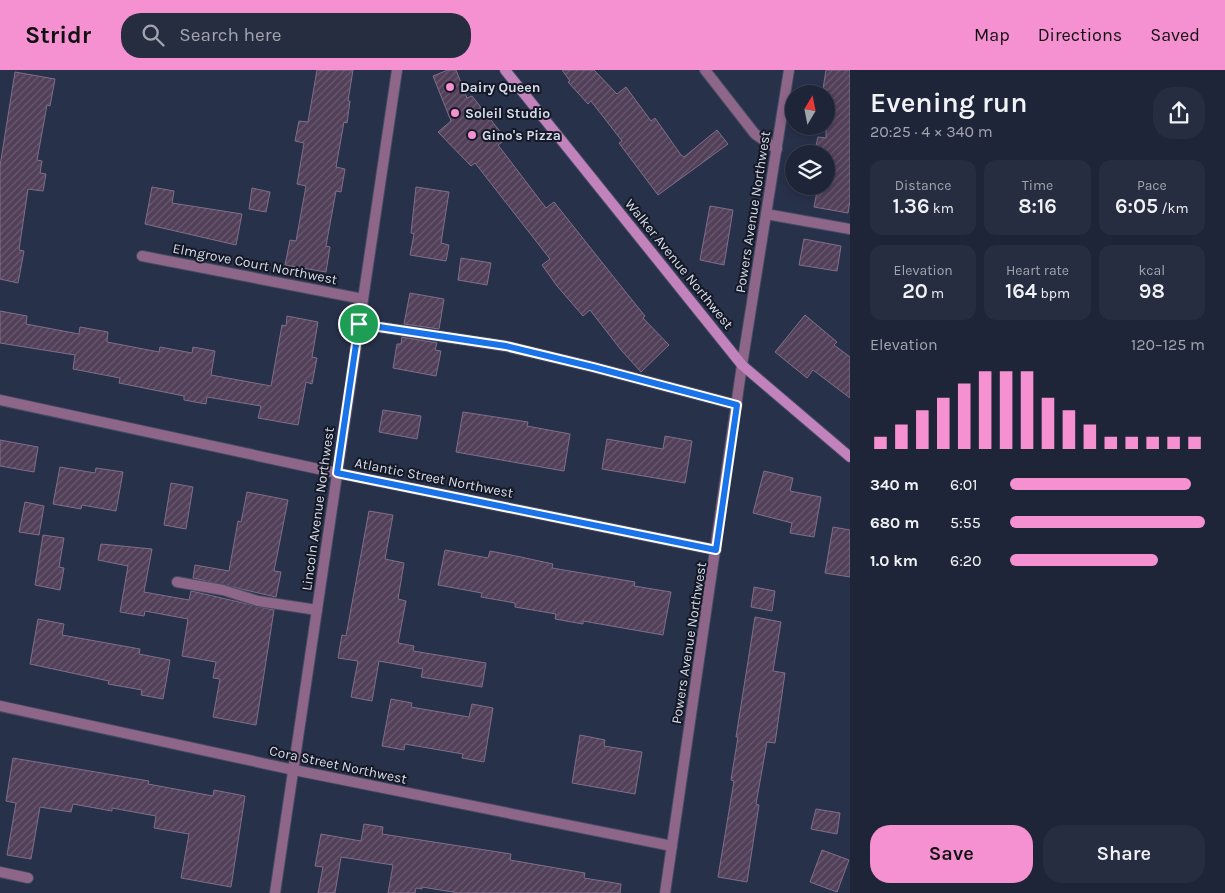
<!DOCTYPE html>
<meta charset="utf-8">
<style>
:root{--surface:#1e2538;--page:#262d40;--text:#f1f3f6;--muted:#a1a5ae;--line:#3c4253;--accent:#f590d1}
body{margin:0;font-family:Karla,sans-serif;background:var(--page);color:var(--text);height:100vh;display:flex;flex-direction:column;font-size:19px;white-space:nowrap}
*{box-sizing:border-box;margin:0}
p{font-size:16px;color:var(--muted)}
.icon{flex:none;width:28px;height:28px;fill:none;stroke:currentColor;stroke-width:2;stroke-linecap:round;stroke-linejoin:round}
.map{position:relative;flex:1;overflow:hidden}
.sheet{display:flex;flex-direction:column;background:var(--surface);width:375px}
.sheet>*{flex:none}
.needle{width:32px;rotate:10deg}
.fabs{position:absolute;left:785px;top:15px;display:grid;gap:10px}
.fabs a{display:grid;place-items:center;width:50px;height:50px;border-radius:50%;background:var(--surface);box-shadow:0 2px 8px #0003,0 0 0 1px var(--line);font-size:25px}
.pin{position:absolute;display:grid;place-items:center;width:42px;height:42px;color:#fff;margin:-21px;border:2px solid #fff;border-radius:50%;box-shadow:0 1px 5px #0007}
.round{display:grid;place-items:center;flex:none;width:52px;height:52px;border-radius:20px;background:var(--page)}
.headline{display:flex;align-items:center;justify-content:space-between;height:85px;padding:0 20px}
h1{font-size:28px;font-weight:600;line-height:38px}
.stats{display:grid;grid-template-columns:repeat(3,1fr);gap:8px;height:85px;padding:5px 20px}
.stats div{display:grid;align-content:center;border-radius:12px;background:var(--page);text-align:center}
.stats b{font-size:21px;font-weight:600}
.stats small{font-size:14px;font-weight:400}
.stats p{font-size:14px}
.chart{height:140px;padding:10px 20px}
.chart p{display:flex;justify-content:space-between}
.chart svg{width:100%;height:90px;margin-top:5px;stroke:var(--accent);stroke-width:6}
.action{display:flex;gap:10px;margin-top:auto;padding:10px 20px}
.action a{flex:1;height:58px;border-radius:20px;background:var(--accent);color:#111;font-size:20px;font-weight:600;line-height:58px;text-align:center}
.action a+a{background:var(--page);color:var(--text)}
ul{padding:0 20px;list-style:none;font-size:16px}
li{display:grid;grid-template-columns:80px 60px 1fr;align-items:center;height:38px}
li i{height:12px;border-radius:6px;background:var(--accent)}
header{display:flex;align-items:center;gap:30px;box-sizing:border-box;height:70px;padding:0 25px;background:var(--accent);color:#111}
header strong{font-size:24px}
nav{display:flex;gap:28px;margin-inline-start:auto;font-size:18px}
.search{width:350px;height:45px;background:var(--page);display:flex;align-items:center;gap:12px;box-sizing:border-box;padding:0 18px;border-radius:20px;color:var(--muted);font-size:19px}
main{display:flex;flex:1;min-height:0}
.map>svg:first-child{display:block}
</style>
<header>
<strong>Stridr</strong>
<div class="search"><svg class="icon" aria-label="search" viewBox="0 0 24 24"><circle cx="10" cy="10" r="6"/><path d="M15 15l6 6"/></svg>Search here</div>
<nav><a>Map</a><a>Directions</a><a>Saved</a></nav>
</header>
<main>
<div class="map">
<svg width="850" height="823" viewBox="0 0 850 823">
<defs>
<pattern id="building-hatch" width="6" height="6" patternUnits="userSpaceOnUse" patternTransform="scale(1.25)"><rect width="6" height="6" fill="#524059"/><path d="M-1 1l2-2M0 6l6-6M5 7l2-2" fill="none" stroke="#6a5b71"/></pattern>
</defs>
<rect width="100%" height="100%" fill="#28314a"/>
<g fill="url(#building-hatch)" stroke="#816e8a">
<polygon points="317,0 353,0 348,31 350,31 347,53 344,52 336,97 345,99 341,122 336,121 326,176 330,177 326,202 285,195 290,170 296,171 306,116 297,114 304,73 295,71 299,51 308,52"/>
<polygon points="448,0 456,0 467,28 472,26 506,69 498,75 546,138 554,132 624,220 645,246 643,248 669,275 641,302 621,280 590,240 583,246 557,216 542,195 550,189 475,93 471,96 438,62 451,51 433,6"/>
<polygon points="562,0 594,0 617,24 626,17 651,51 655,48 681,85 684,87 717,60 728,74 658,125 619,73 622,71 591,31 588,34 568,12 570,11"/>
<polygon points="826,0 850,0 850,131 848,143 814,137 818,116 826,116 826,84 814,84 818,67 826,68 826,19 823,19"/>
<polygon points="15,2 55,9 50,36 47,35 37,90 42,91 40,103 46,104 43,121 28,119 19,180 24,181 18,213 0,209 0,96"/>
<polygon points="152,117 174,121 172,133 242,144 236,175 145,154"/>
<polygon points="416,117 449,122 441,173 449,175 446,191 410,185 414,164 411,163"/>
<polygon points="252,118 270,122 266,142 249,139"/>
<polygon points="710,136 733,140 724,195 700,190"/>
<polygon points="804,169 841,176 837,201 799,195"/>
<polygon points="461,188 491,193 487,215 458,210"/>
<polygon points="410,223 444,229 439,259 404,254"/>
<polygon points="0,241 27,246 26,254 79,264 80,257 108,262 107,272 159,282 160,277 192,283 193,277 215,281 211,305 271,316 282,255 286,256 287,246 318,252 312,287 317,288 312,314 306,312 298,355 258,348 261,336 207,327 206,334 184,330 184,326 119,313 120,308 73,299 75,285 0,273"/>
<polygon points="805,245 837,272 834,275 850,287 850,328 813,300 807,308 775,282"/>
<polygon points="402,267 437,273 435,280 441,281 436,306 393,298 397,274 401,274"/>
<polygon points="383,340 421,346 417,369 379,362"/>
<polygon points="463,342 528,352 527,356 570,364 564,401 456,382"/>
<polygon points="665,366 692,371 685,413 602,399 607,369 663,379"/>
<polygon points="0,370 38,377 34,402 0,396"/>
<polygon points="60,397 95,403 96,398 123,402 116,441 82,435 81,439 53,434"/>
<polygon points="764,401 793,408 790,421 821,427 814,467 790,463 792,453 753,443"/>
<polygon points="171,413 193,417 186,459 164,455"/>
<polygon points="247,422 288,430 274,501 281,502 276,527 193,508 195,495 229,501 238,451 241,452"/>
<polygon points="25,432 44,436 39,465 19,462"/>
<polygon points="369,441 393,445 385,489 404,493 398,529 406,531 398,573 414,576 413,581 486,593 482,617 421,607 423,599 379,591 372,631 351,627 358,591 338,588 342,565 346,566"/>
<polygon points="833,457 850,460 850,507 825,503"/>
<polygon points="43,465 64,468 59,497 64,498 60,520 35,515"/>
<polygon points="101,474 152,479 144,522 189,530 191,521 274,540 256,655 213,647 220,609 213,608 216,592 182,586 188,549 145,541 144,546 120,542 128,496 98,490"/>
<polygon points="445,480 488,488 490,481 516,486 553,494 552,498 635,512 634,516 671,522 663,565 583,551 583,554 555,549 556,544 515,537 515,533 481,527 482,523 438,515"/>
<polygon points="754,517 775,521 772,541 751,537"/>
<polygon points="755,547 781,552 773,601 785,603 775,673 767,672 756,734 759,735 747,812 718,807 734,711 731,710 738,667 736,667"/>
<polygon points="38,549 64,554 62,565 140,579 139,584 170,590 163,629 141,625 142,620 108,614 109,611 30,594"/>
<polygon points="391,629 412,633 411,637 469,647 472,634 493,638 484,692 462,688 463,684 405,674 404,680 382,676"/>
<polygon points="580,665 605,670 604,676 642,682 635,724 572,713"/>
<polygon points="13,688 149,711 148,714 213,726 214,720 245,726 231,817 181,808 189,764 154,758 156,746 112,738 112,741 73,734 71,742 40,737 31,789 7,785 16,733 6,731"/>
<polygon points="816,739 840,743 837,764 811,759"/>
<polygon points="364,754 383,757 382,764 511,784 510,790 585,803 584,808 621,814 620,823 459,823 422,817 422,819 416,818 415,823 388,823 393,795 341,787 335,823 318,823 323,797 315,796 321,764 361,771"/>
<polygon points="822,780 849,790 837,822 810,812"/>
</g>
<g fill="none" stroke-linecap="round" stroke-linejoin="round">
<defs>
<g id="service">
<polyline points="705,0 755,64 777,79"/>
<polyline points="766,144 850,159"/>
<polyline points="359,254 505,276 593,297 737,335"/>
<polyline points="177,512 223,520 258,531 317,540"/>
</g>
<g id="minor">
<polyline points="142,186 363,229"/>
<polyline points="0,330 337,403 716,480"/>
<polyline points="0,636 294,700 672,776"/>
<polyline points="0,802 28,808"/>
<polyline points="275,823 397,0"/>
<polyline points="665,823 742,295 789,0"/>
</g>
<polyline id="secondary" points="505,0 742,295 850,387"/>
</defs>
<use href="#service" stroke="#444c64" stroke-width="12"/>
<use href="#minor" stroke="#444c64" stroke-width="12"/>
<use href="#secondary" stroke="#444c64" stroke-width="12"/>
<use href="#service" stroke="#8e668a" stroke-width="10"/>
<use href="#minor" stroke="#8e668a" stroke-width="10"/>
<use href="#secondary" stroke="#c282bc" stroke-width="10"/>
</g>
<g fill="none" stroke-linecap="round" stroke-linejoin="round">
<defs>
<polygon id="route" points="359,254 506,276 593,297 737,335 716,480 337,403"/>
</defs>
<use href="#route" stroke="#fff" stroke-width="10"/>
<use href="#route" stroke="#1a73e8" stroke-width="6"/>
</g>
<g fill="#f590d1" stroke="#151925" stroke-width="2">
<circle cx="450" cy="17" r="5"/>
<circle cx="455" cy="43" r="5"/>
<circle cx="472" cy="65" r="5"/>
</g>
<g text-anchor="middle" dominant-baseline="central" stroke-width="4" stroke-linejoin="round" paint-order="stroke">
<g font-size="14" font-weight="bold" fill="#d5dbec" stroke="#151925" text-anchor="start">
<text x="460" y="17">Dairy Queen</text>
<text x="465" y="43">Soleil Studio</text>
<text x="482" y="65">Gino's Pizza</text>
</g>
<g font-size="14" fill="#d5dbec" stroke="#151925">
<text transform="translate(753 142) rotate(-81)">Powers Avenue Northwest</text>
<text transform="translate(255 194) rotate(11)">Elmgrove Court Northwest</text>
<text transform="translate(679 194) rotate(51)">Walker Avenue Northwest</text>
<text transform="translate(434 408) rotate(11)">Atlantic Street Northwest</text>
<text transform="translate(318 439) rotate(-82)">Lincoln Avenue Northwest</text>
<text transform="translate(689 573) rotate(-81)">Powers Avenue Northwest</text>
<text transform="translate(338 695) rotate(12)">Cora Street Northwest</text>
</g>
</g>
</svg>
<div class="fabs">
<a><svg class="needle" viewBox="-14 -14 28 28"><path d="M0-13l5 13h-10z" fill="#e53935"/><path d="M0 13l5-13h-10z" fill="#a1a5ae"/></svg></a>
<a><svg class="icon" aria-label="layers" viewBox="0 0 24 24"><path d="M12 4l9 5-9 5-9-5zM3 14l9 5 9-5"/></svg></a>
</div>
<div class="pin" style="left:359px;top:254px;background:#1e9e55"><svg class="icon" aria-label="arrive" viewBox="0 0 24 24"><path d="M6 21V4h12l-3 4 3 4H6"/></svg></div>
</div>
<section class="sheet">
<div class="headline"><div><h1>Evening run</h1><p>20:25 · 4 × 340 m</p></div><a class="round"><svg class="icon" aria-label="share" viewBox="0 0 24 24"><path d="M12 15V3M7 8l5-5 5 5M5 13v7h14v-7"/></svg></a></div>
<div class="stats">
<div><p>Distance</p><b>1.36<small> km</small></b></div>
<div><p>Time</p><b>8:16</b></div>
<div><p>Pace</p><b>6:05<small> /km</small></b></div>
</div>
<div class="stats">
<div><p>Elevation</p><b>20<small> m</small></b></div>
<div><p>Heart rate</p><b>164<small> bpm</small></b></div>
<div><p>kcal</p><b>98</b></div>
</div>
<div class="chart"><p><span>Elevation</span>120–125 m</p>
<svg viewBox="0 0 160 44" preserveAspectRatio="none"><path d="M5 44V38M15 44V32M25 44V25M35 44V19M45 44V12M55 44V6M65 44V6M75 44V6M85 44V19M95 44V25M105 44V32M115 44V38M125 44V38M135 44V38M145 44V38M155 44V38"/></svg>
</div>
<ul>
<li><b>340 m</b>6:01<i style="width:93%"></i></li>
<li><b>680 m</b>5:55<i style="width:100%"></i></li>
<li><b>1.0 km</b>6:20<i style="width:76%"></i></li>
</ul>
<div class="action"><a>Save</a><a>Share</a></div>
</section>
</main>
